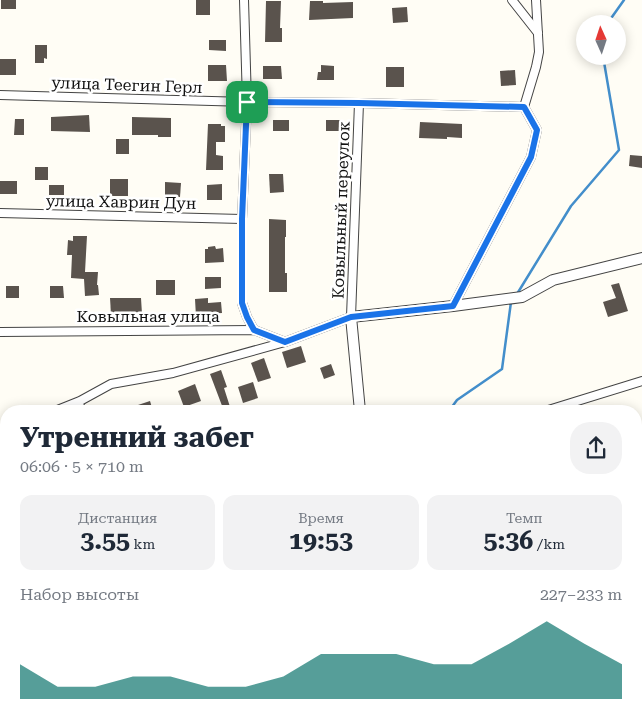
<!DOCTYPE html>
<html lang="ru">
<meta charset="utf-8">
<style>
:root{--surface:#fff;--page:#f2f2f3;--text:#1f2937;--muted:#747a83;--accent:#0f766e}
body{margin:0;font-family:"Roboto Serif",serif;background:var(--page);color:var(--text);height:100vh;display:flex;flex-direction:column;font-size:19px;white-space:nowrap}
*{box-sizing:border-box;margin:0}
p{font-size:16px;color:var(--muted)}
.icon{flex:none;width:28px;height:28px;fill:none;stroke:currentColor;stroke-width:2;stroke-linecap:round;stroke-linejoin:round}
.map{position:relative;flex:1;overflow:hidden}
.details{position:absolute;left:0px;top:405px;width:642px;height:320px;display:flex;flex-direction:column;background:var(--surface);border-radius:20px 20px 0 0;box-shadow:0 2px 12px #0003}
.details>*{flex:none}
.needle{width:32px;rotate:357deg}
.controls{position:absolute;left:576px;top:15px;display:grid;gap:10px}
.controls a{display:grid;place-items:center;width:50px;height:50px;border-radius:50%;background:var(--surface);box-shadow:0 2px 12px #0003;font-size:25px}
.pin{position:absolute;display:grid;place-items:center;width:42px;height:42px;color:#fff;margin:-21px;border-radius:10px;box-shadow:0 2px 8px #0006}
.round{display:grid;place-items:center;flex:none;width:52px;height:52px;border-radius:20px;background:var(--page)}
.headline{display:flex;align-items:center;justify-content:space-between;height:85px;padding:0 20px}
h1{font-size:28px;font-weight:700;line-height:38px}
.figures{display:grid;grid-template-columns:repeat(3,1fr);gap:8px;height:85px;padding:5px 20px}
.figures div{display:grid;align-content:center;border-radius:12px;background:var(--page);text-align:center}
.figures b{font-size:25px;font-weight:700}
.figures small{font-size:14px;font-weight:400}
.figures p{font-size:14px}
.chart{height:140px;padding:10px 20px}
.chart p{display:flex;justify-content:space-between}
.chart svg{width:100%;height:90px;margin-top:5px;fill:var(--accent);opacity:.7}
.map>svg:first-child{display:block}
</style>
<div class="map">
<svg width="642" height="725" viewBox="0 0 642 725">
<rect width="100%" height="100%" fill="#fffdf5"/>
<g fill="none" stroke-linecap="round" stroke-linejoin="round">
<g stroke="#438ecb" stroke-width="2.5">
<polyline points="607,24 624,0"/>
<polyline points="517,294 571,206 619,150 603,56"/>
<polyline points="449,411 457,400 502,369 511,302"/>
<polyline points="437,725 436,723 438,719"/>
</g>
</g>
<g fill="#5a534d">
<rect x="1" y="0" width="15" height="9"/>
<rect x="196" y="0" width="14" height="15"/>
<polygon points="266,1 281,1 280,28 282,28 282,42 265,42"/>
<polygon points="310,1 323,1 323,3 353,2 353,18 309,20"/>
<polygon points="407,7 408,22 393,23 392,8"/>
<polygon points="209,40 226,40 226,51 209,50"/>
<polygon points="35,45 47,45 47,59 44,58 44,63 35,63"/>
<rect x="0" y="59" width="16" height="16"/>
<polygon points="208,65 226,65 227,81 208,81"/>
<polygon points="321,65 334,66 334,80 317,80 318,72 321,72"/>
<polygon points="263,66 281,66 282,79 263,79"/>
<rect x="386" y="67" width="18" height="20"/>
<polygon points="515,70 516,85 501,86 500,71"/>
<polygon points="89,115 90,132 51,131 51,117"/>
<polygon points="132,117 171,118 171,137 158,137 158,135 132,135"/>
<polygon points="15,119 24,119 24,135 14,135"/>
<rect x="273" y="120" width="16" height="11"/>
<rect x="326" y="120" width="16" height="11"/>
<polygon points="420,122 462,124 462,138 447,137 447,139 419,138"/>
<polygon points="208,124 221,124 221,126 225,126 225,142 216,142 216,155 223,156 223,170 206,170"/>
<rect x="116" y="139" width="13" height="15"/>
<polygon points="630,155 642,156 642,168 629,166"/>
<rect x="35" y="167" width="13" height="13"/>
<polygon points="269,174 283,174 284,192 270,193"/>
<rect x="110" y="179" width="18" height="17"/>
<rect x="0" y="181" width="17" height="13"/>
<polygon points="165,182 181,183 180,197 165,197"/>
<polygon points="222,184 222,200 207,200 207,185"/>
<rect x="49" y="185" width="15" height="10"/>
<polygon points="269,219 286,220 286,237 285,237 285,273 287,273 287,292 269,292"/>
<polygon points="73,236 87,236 85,272 98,272 97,285 98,285 99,295 85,296 84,279 71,278 72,255 67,255 68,240 73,241"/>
<polygon points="215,246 216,249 223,248 224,262 205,263 205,249 208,249 208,247"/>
<polygon points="205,277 221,277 221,288 205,289"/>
<rect x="156" y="280" width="19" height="15"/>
<polygon points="619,283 628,311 608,317 603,302 616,298 611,285"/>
<rect x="6" y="286" width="13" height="12"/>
<polygon points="50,286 63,286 64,298 50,298"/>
<polygon points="110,298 141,298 142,314 111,315"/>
<polygon points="208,298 208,303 221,302 222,313 207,314 208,316 196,317 195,299"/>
<polygon points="301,346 306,362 287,368 282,352"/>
<polygon points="264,358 271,378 258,382 251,363"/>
<polygon points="331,364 335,375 324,379 320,368"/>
<polygon points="221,370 227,387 224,388 231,410 226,411 224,411 210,374"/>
<polygon points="253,382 258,398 243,403 238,387"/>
<polygon points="195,384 201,401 184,407 178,391"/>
<polygon points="150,401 153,411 123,411 123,410"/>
</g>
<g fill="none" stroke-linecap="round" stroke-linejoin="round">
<defs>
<polyline id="service" points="80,401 84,411"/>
<g id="minor">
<polyline points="244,0 247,102 242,219 242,303 247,317 254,330"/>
<polyline points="512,0 538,33"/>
<polyline points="0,95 247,102 359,103 524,107"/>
<polyline points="0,213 242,219"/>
<polyline points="453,306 531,157 537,130 524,107 536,67 539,52 536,0"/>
<polyline points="0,332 254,330 285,342 351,317 359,103"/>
<polyline points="55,411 80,401 111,384 173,373 285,342"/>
<polyline points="545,411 642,381"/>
<polyline points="0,433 6,430"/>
<polyline points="636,503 642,503"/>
<polyline points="0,543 6,541"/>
<polyline points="636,630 642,630"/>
<polyline points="0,655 6,653"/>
<polyline points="496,719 497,725"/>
<polyline points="117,725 136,719"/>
</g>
<g id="tertiary">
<polyline points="360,411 351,317 453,306 522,297 553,280 642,258"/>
<polyline points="386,719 389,725"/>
</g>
</defs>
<use href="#service" stroke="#444" stroke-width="6"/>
<use href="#minor" stroke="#444" stroke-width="10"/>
<use href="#tertiary" stroke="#444" stroke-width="12"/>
<use href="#service" stroke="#fff" stroke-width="4"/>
<use href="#minor" stroke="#fff" stroke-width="8"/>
<use href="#tertiary" stroke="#fff" stroke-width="10"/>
</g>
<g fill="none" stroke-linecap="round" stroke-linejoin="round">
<defs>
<polygon id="route" points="247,102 359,103 524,107 537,130 531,157 453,306 351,317 285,342 254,330 247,317 242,303 242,219"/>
</defs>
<use href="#route" stroke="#fff" stroke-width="10"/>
<use href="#route" stroke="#1a73e8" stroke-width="6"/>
</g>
<g text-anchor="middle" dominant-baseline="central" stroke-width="5" stroke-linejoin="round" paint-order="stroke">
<g font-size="16" fill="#111" stroke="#fff">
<text transform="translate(127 85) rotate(2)">улица Теегин Герл</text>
<text transform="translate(121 202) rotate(1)">улица Хаврин Дун</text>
<text transform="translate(341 210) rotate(-88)">Ковыльный переулок</text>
<text x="148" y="316">Ковыльная улица</text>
</g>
</g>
</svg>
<div class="controls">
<a><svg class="needle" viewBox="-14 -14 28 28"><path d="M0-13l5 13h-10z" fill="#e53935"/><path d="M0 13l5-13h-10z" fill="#747a83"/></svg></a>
</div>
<div class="pin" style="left:247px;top:102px;background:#1e9e55"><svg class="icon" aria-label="arrive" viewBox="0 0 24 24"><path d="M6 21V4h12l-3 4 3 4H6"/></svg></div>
<section class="details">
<div class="headline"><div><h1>Утренний забег</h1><p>06:06 · 5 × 710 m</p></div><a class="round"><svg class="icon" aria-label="share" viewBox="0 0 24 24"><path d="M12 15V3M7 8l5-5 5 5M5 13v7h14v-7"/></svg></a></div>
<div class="figures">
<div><p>Дистанция</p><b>3.55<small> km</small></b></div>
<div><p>Время</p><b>19:53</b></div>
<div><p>Темп</p><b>5:36<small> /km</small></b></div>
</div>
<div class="chart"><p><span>Набор высоты</span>227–233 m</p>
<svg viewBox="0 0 160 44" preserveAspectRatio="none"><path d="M0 44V27L10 38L20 38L30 33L40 33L50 38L60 38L70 33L80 22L90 22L100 22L110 27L120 27L130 17L140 6L150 17L160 27V44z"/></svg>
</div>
</section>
</div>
